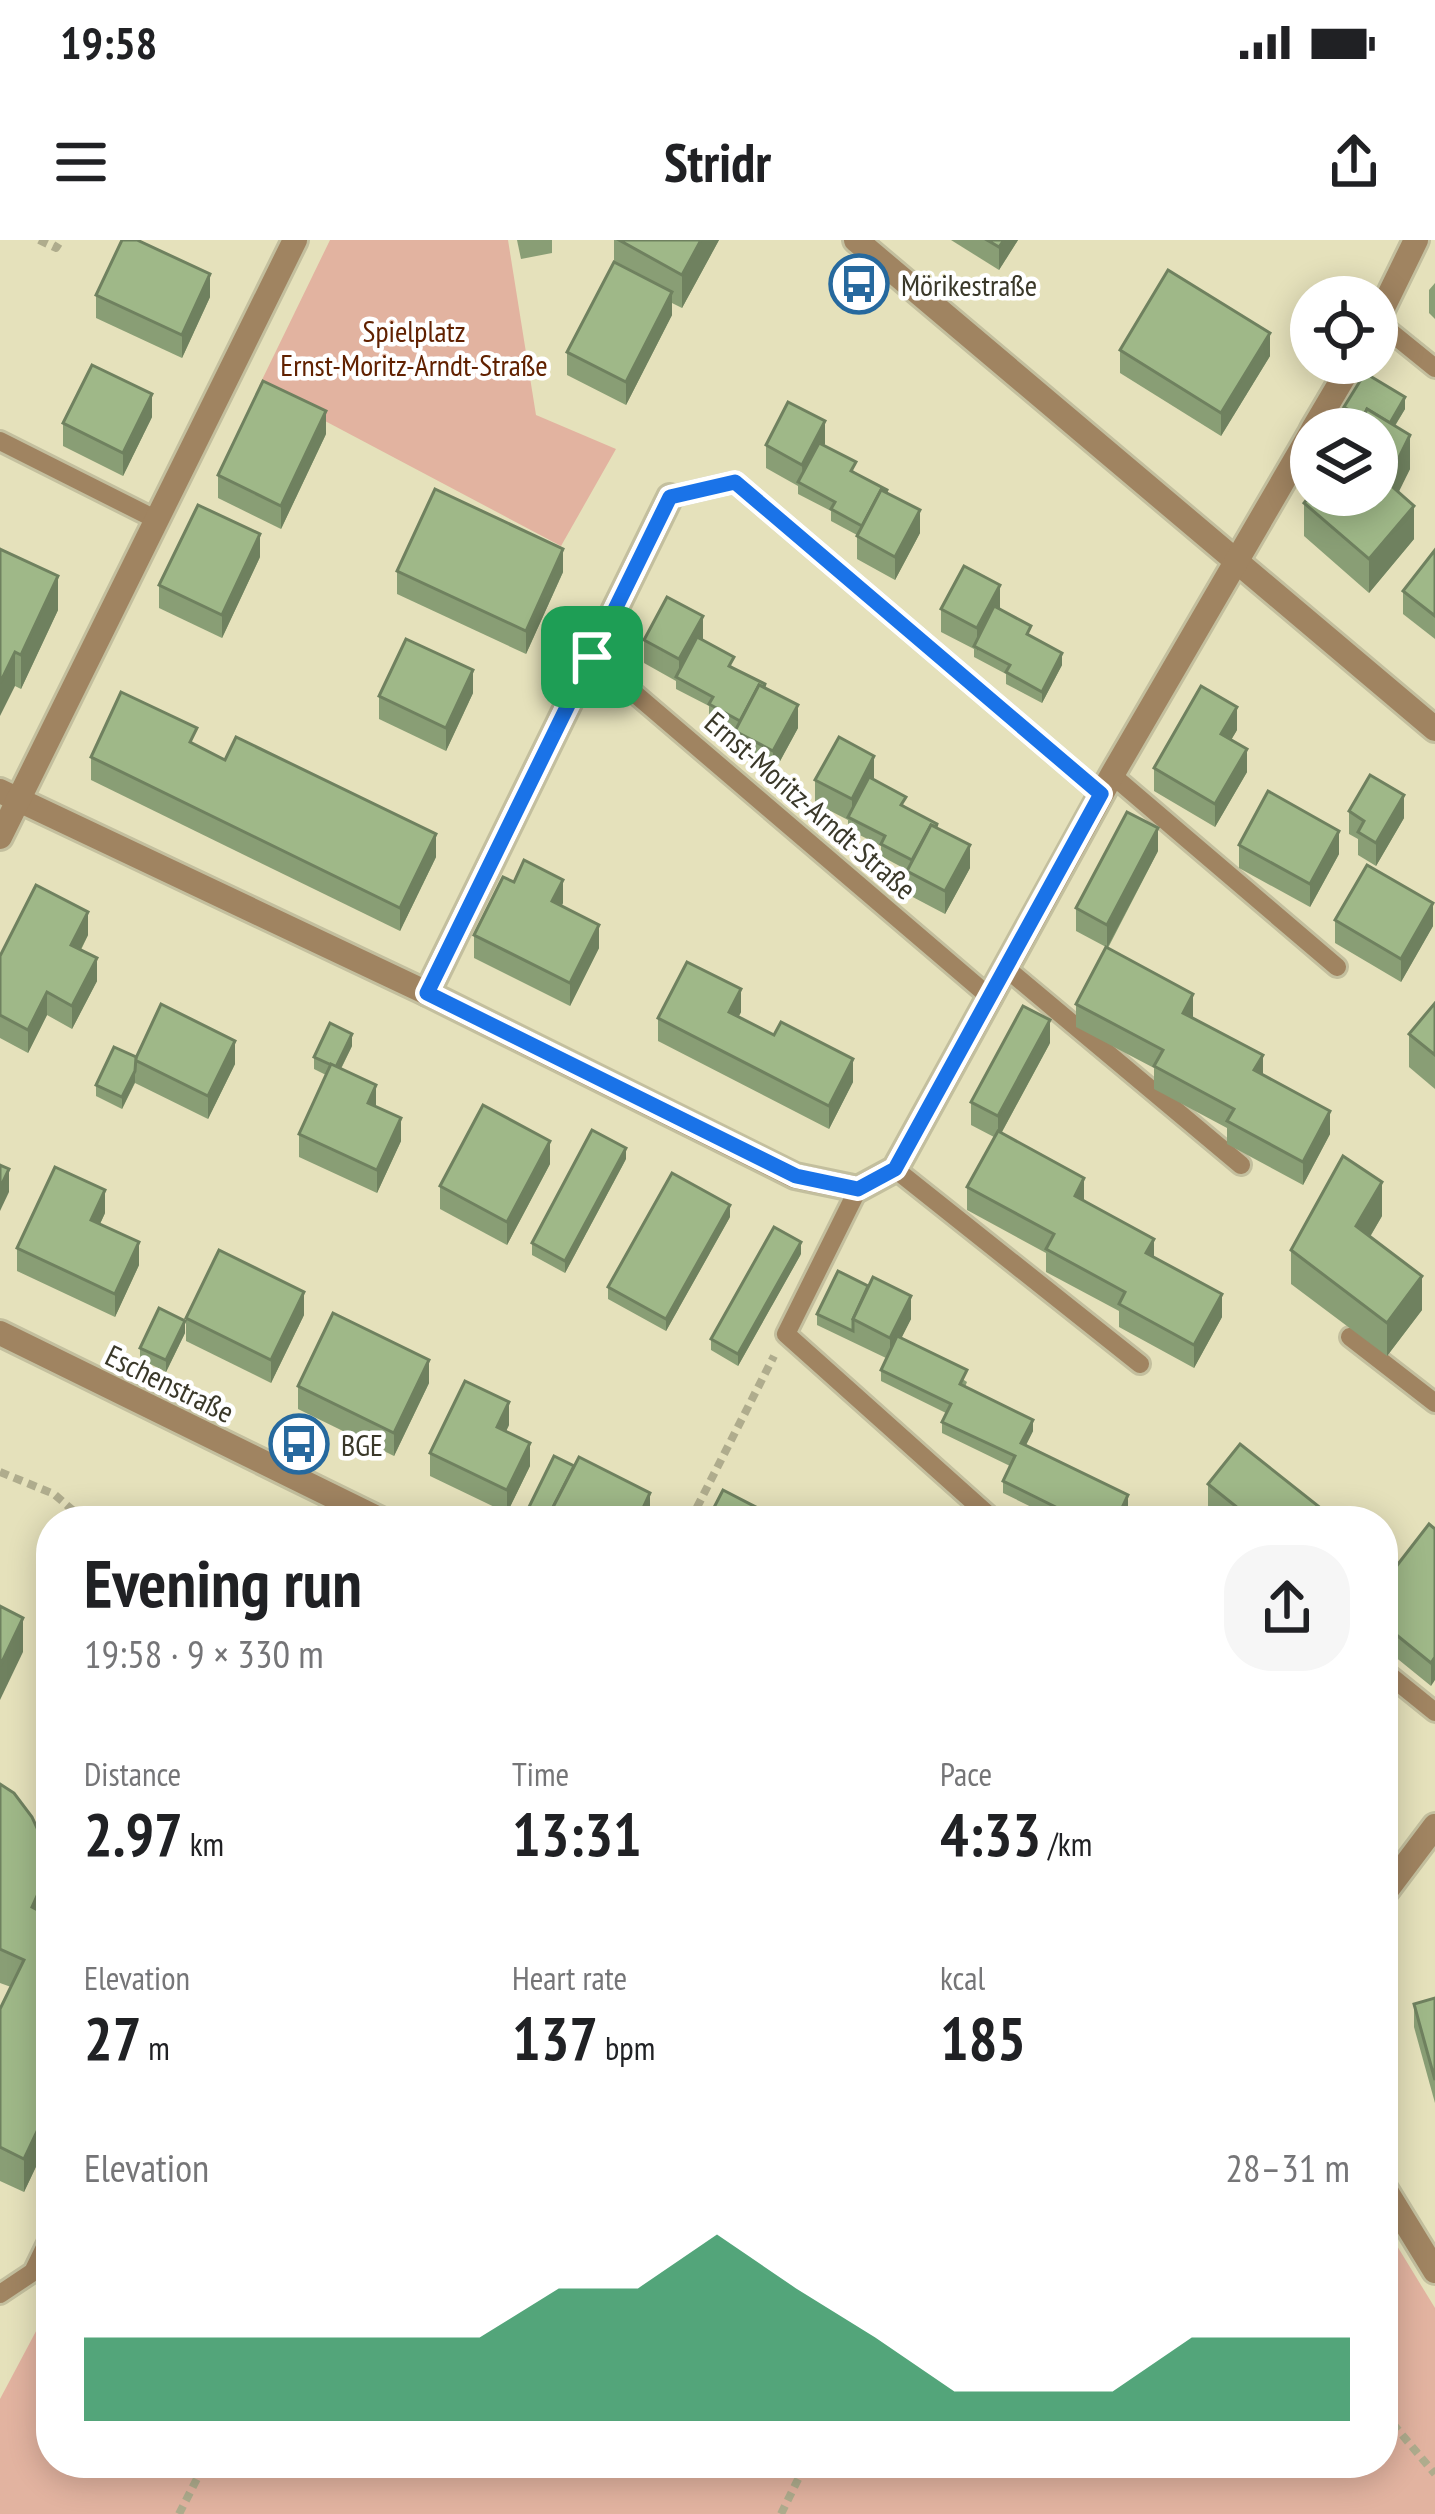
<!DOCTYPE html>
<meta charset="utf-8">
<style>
:root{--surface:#fff;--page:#f6f6f6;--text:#202124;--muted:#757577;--accent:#0b8043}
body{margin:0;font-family:"PT Sans Narrow",sans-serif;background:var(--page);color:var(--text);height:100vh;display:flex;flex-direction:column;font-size:45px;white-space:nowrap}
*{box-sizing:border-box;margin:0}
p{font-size:39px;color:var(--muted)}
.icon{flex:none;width:66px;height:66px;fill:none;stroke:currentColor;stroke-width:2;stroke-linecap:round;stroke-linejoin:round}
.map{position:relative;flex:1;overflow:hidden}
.drawer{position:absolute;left:36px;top:1266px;width:1362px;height:972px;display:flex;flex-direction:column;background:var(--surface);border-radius:48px;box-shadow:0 6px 30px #0003}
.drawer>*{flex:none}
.fabs{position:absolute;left:1290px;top:36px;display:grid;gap:24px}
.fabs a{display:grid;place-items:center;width:108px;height:108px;border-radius:50%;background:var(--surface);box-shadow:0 6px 30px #0003;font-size:60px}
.pin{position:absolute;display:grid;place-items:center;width:102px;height:102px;color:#fff;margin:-51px;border-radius:24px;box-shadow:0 6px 18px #0006}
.round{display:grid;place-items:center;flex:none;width:126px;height:126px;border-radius:48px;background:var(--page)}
.headline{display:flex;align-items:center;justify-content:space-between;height:204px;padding:0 48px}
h1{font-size:66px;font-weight:700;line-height:90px}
.metrics{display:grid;grid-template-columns:repeat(3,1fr);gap:18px;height:204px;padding:12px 48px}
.metrics div{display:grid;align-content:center}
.metrics b{font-size:60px;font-weight:700}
.metrics small{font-size:33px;font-weight:400}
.metrics p{font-size:33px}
.chart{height:336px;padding:24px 48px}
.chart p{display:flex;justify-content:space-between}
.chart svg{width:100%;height:216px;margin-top:12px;fill:var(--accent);opacity:.7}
.status{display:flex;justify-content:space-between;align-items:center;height:84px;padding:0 60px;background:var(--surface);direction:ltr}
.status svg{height:33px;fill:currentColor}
header{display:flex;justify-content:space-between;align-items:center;height:156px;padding:0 48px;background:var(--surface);font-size:54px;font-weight:700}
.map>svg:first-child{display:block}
</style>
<div class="status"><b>19:58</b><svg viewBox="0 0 49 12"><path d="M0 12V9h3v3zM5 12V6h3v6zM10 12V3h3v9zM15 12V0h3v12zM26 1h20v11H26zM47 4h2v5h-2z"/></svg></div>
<header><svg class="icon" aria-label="menu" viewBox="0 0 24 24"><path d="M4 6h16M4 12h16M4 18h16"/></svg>Stridr<svg class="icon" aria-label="share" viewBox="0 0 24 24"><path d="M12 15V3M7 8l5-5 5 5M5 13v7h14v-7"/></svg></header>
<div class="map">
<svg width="1435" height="2274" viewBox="0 0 1435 2274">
<rect width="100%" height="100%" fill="#e5e1bb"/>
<g fill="#e2b3a0">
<polygon points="330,0 508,0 536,175 616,209 561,306 259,146"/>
<polygon points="1383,1983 1435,2068 1435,2274 0,2274 0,2159 51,2063 51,2223 1383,2223"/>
</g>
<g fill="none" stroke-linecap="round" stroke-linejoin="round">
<defs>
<g id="service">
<polyline points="1377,81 1435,128"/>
<polyline points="0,201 157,280"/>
<polyline points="670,257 735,242 1101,554"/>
<polyline points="592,417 992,759"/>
<polyline points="1112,535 1337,727"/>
<polyline points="1007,729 1241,925"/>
<polyline points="895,929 1140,1124"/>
<polyline points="858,949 786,1094 995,1281"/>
<polyline points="1350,1097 1435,1163"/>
<polyline points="1383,1430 1435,1472"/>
<polyline points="0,2054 33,2032 51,1995"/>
</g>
<g id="minor">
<polyline points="856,0 1435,489"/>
<polyline points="1377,80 1416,0"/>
<polyline points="1313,189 1352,123"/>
<polyline points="0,551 427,753 795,936 858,949 895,929 1112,535 1311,193"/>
<polyline points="0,597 295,0"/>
<polyline points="427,753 670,257"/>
<polyline points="0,1093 383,1281"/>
<polyline points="1383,1655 1435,1586"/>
<polyline points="1383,1946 1435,2031"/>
</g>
</defs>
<use href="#service" stroke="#c3bf9e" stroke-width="24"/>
<use href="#minor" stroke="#c3bf9e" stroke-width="30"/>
<g stroke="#afac8d" stroke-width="8" stroke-dasharray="9 6" stroke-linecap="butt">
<polyline points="39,0 56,8 61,0"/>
<polyline points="0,1232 54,1254 85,1281"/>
<polyline points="690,1281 774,1116"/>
<polyline points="1383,2172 1435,2234"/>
<polyline points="179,2274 205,2223"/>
<polyline points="781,2274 806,2223"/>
</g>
<use href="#service" stroke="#a08461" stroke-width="18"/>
<use href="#minor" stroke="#a08461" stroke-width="24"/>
</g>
<g fill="#899e75">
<polygon points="517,0 552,0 552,13 521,19"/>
<polygon points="614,0 719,0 682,68 672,63 672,75 626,165 567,135 567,112 614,22"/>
<polygon points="951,0 1018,0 999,30"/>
<polygon points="1435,43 1435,79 1429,73 1429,50"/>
<polygon points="96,55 210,57 182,118 96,78"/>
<polygon points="1120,110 1270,116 1221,196 1120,133"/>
<polygon points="1344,167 1405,169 1395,186 1410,229 1398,252 1414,299 1369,353 1304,296 1304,263 1377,255 1358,187 1344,179"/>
<polygon points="152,177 123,236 63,206 63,183"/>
<polygon points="326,194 281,289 218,258 218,235"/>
<polygon points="766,205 824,205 856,233 887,253 920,293 895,340 857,319 857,295 831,281 831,271 798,254 798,246 766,228"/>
<polygon points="0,309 58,370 21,449 15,446"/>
<polygon points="1435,310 1435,399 1403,374 1403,351"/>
<polygon points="260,317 222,398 159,368 159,345"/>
<polygon points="397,331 563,332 526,414 397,354"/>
<polygon points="941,369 999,369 1062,425 1042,463 1006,444 1006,434 974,417 974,409 941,392"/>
<polygon points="644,400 702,400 734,428 765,448 798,488 773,534 735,514 735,490 709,476 709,466 676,449 676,441 644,423"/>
<polygon points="473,453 446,511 379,479 379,456"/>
<polygon points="1237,490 1231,500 1247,532 1215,587 1154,551 1154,528"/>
<polygon points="197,506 436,617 400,691 91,540 91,517"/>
<polygon points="815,540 874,540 906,567 937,588 970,628 945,674 907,654 907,630 881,616 881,606 848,589 848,580 815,563"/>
<polygon points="1349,571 1404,578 1376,626 1358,615 1358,599 1349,594"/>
<polygon points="1239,605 1339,614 1310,667 1239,628"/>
<polygon points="1158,611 1108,708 1263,834 1330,894 1303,945 1227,904 1227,888 1154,849 1154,828 1076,787 1076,764 1106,707 1076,691 1076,668"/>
<polygon points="563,663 561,666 599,708 570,766 474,718 474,695"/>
<polygon points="1335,680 1433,686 1401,742 1335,703"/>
<polygon points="88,695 81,710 97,741 72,789 47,775 28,813 0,798 0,716"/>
<polygon points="1435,763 1435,849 1409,827 1409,794"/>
<polygon points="741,772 739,776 853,842 829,889 658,801 658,778"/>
<polygon points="1050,803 1002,892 1154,1017 1222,1077 1194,1128 1119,1087 1119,1071 1046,1032 1046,1013 967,970 967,947 994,897 971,885 971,862"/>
<polygon points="352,806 341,829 376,866 401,901 377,953 299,917 299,894 326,835 314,829 314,817"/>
<polygon points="136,817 235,824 208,879 135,843 122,869 96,856 96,845"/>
<polygon points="626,919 565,1033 532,1015 532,1003"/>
<polygon points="550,924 507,1005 440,969 440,946"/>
<polygon points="105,973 100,984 139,1025 115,1077 17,1031 17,1008"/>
<polygon points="1382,976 1370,997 1422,1070 1387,1116 1291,1044 1291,1010"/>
<polygon points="730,977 666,1091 608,1059 608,1047"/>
<polygon points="801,1014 738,1126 711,1110 711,1099"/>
<polygon points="817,1074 911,1079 901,1098 967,1142 965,1147 1033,1191 1026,1205 1128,1267 1121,1281 1060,1281 1003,1253 1003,1241 1010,1226 942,1193 942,1182 946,1173 881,1141 881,1130 886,1118 817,1085"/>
<polygon points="304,1075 271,1143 186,1101 186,1078"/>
<polygon points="185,1093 166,1132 140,1119 140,1108"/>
<polygon points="429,1143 394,1216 298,1169 298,1146"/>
<polygon points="509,1185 506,1191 530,1226 507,1273 430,1236 430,1213"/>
<polygon points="1208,1244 1337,1281 1226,1281 1208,1267"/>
<polygon points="526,1273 650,1276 648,1281 526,1281"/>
<polygon points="1435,1289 1431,1446 1383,1407 1383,1318 1395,1328"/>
<polygon points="0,1544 45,1671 44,1673 51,1677 51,1895 24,1952 0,1941 0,1769 11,1747 0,1743"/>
<polygon points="1435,1758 1435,1863 1414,1787 1414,1764"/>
</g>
<g fill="#6f815f">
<polygon points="701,0 719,0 682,68 682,35"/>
<polygon points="1004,0 1018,0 999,30 999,7"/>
<polygon points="210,34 210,57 182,118 182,95"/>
<polygon points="672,52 672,75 626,165 626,142"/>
<polygon points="1270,93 1270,116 1221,196 1221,173"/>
<polygon points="152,154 152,177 123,236 123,213"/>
<polygon points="1405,157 1405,169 1384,203 1384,192"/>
<polygon points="326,171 326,194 281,289 281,266"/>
<polygon points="825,181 825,204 803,245 802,225"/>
<polygon points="1410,195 1410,229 1387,276 1387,242"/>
<polygon points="1414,266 1414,299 1369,353 1369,319"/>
<polygon points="920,270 920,293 895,340 895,317"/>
<polygon points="260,294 260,317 222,398 222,375"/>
<polygon points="563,309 563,332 526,414 526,391"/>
<polygon points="58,336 58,370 21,449 21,415"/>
<polygon points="1000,345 1000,368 977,411 977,388"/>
<polygon points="703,376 703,399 681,439 679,438 679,419"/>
<polygon points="15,412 15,446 0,476 0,443"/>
<polygon points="1062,413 1062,425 1042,463 1042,452"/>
<polygon points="473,430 473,453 446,511 446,488"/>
<polygon points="798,465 798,488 773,534 773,511"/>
<polygon points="1237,467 1237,490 1221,517 1221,494"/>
<polygon points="1247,509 1247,532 1215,587 1215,564"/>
<polygon points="874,516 874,539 852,582 852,559"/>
<polygon points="1404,555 1404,578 1376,626 1376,603"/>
<polygon points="1158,588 1158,611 1107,708 1107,685"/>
<polygon points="1339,591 1339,614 1310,667 1310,644"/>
<polygon points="436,594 436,617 400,691 400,668"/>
<polygon points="970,605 970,628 945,674 945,651"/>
<polygon points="563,640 563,663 552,684 552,661"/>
<polygon points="1433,663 1433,686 1401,742 1401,719"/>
<polygon points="88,672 88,695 71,728 71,705"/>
<polygon points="599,685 599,708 570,766 570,743"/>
<polygon points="97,718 97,741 72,789 72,766"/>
<polygon points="741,749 741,772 729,795 729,772"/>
<polygon points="47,752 47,775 28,813 28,790"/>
<polygon points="1193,754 1193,777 1183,796 1183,773"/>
<polygon points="1050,780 1050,803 998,899 998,876"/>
<polygon points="352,794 352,806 335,840 335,828"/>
<polygon points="235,801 235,824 208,879 208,856"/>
<polygon points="1263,815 1263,838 1254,830"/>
<polygon points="853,819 853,842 829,889 829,866"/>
<polygon points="135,831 135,842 122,869 122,857"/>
<polygon points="376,845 376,868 368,863"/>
<polygon points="1330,871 1330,894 1303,945 1303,922"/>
<polygon points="401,878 401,901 377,953 377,930"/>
<polygon points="550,901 550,924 507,1005 507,982"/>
<polygon points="626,908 626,919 565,1033 565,1021"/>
<polygon points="9,929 9,952 0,971 0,948"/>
<polygon points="1084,938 1084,961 1075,979 1075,956"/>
<polygon points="1382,942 1382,976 1356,1020 1356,986"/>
<polygon points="105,950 105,973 91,1003 91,980"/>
<polygon points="730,965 730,977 666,1091 666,1079"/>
<polygon points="1154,999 1154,1022 1146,1013"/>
<polygon points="139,1002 139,1025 115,1077 115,1054"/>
<polygon points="801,1002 801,1014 738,1126 738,1114"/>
<polygon points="1422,1036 1422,1070 1387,1116 1387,1083"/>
<polygon points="304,1052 304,1075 271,1143 271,1120"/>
<polygon points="1222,1054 1222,1077 1194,1128 1194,1105"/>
<polygon points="911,1056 911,1079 890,1121 890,1098"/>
<polygon points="185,1081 185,1093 166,1132 166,1120"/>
<polygon points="429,1120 429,1143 394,1216 394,1193"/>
<polygon points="509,1162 509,1185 497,1210 497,1187"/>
<polygon points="1033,1180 1033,1191 1021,1215 1021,1203"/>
<polygon points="530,1203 530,1226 507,1273 507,1250"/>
<polygon points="650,1253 650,1276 648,1281 637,1281"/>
<polygon points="1128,1255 1128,1267 1121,1281 1116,1281"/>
<polygon points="23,1378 23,1412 0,1460 0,1426"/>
<polygon points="1435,1417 1435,1440 1431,1446 1431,1423"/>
<polygon points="45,1638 45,1671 32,1701 32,1667"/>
<polygon points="51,1862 51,1895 24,1952 24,1919"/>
</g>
<g fill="#9fb888" stroke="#6f815f" stroke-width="3">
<polygon points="122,0 137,0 210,34 182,95 96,55"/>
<polygon points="619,0 701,0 682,35"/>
<polygon points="987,0 1004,0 999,7"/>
<polygon points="614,22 672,52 626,142 567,112"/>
<polygon points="1168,30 1270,93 1221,173 1120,110"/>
<polygon points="92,125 152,154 123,213 63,183"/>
<polygon points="1365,133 1405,157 1390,183 1367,169 1363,178 1344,167"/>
<polygon points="263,141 326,171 281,266 218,235"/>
<polygon points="788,162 825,181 802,225 766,205"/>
<polygon points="1367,169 1410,195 1387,242 1414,266 1369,319 1304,263 1311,254 1377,255 1377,189 1357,189"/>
<polygon points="819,203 856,222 851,231 887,250 886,252 881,250 862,286 831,269 835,262 798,242"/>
<polygon points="435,249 563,309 526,391 397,331"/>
<polygon points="881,250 920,270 895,317 857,296"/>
<polygon points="198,265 260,294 222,375 159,345"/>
<polygon points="0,309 58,336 21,415 15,412 0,443"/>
<polygon points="1435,310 1435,376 1403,351"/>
<polygon points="964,326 1000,345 977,388 941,369"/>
<polygon points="667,357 703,376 679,419 644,400"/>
<polygon points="994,366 1031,386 1027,394 1062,413 1042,452 1006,432 1010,425 974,406"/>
<polygon points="697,397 734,417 729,426 765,444 764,447 759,445 740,481 709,464 713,457 676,437"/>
<polygon points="406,399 473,430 446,488 379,456"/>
<polygon points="759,445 798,465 773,511 735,491"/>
<polygon points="1201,446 1237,467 1221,494 1247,509 1215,564 1154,528"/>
<polygon points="121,452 197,488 190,502 225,520 236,497 436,594 400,668 91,517"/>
<polygon points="839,497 874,516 852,559 815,540"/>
<polygon points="1370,535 1404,555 1376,603 1358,592 1364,581 1349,571"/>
<polygon points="869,537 906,557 901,565 937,584 936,587 931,585 912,620 881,604 885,596 848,577"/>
<polygon points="1268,551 1339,591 1310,644 1239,605"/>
<polygon points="1127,572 1158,588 1107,685 1076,668"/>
<polygon points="931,585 970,605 945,651 907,631"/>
<polygon points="524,620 563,640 552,661 599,685 570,743 474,695 503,637 514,642"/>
<polygon points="1367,625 1433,663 1401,719 1335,680"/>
<polygon points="36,645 88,672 71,705 97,718 72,766 47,752 28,790 0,775 0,716"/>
<polygon points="1106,707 1193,754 1183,773 1263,815 1254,830 1330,871 1303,922 1227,881 1234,869 1154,826 1163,810 1076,764"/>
<polygon points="687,722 741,749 729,772 774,795 781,782 853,819 829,866 658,778"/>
<polygon points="1435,763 1435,815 1409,794"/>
<polygon points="161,764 235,801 208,856 135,820"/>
<polygon points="1023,766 1050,780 998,876 971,862"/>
<polygon points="330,783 352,794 336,827 314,817"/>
<polygon points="114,807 136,817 135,831 122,857 96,845"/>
<polygon points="331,824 376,845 368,863 401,878 377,930 299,894"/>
<polygon points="483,865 550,901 507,982 440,946"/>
<polygon points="592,890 626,908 565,1021 532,1003"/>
<polygon points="998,891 1084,938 1075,956 1154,999 1146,1013 1222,1054 1194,1105 1119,1064 1125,1052 1046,1009 1054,994 967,947"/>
<polygon points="1343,916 1382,942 1356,986 1422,1036 1387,1083 1291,1010"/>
<polygon points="0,925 9,929 0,948"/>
<polygon points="55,927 105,950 91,980 139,1002 115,1054 17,1008"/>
<polygon points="672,933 730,965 666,1079 608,1047"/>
<polygon points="774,987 801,1002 738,1114 711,1099"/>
<polygon points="219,1010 304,1052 271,1120 186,1078"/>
<polygon points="838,1031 868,1046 853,1079 853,1091 817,1074"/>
<polygon points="873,1037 911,1056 890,1098 853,1079"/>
<polygon points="159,1068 185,1081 166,1120 140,1108"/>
<polygon points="333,1073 429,1120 394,1193 298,1146"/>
<polygon points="897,1096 967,1130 960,1144 1033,1180 1021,1203 1128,1255 1116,1281 1084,1281 1003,1241 1015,1216 942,1182 951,1164 881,1130"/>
<polygon points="465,1141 509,1162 497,1187 530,1203 507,1250 430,1213"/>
<polygon points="1240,1204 1337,1281 1254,1281 1208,1244"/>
<polygon points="554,1216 574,1226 550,1273 550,1281 543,1281 526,1273"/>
<polygon points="579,1217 650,1253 637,1281 566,1281 550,1273"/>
<polygon points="723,1250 777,1278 775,1281 707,1281"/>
<polygon points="1429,1284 1435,1289 1435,1417 1431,1423 1383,1384 1383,1318 1395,1328"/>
<polygon points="0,1366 23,1378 0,1426"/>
<polygon points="0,1544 14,1553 32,1577 45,1605 45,1638 32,1667 51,1677 51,1862 24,1919 0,1907 0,1769 24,1720 0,1709"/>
<polygon points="1435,1758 1435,1840 1414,1764"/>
</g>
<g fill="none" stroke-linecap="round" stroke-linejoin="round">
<defs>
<polygon id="route" points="735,242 1101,554 895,929 858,949 796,936 427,753 670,257"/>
</defs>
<use href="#route" stroke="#fff" stroke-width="24"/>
<use href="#route" stroke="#1a73e8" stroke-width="15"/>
</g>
<defs>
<symbol id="bus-ring" viewBox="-11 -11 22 22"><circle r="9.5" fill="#fff" stroke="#26699e" stroke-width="1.5"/><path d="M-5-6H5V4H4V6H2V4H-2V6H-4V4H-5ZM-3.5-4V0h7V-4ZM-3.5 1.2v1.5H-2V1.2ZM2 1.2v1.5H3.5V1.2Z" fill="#26699e"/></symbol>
</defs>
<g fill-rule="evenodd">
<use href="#bus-ring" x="826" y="11" width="66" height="66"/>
<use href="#bus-ring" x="266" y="1171" width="66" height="66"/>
</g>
<g text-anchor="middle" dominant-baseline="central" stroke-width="9" stroke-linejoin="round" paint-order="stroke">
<g font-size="30" fill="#3a3829" stroke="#fff" text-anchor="start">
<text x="901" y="44">Mörikestraße</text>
<text x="341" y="1204">BGE</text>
</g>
<g font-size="30" fill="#612100" stroke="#fff">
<text x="414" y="90">Spielplatz<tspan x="414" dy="34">Ernst-Moritz-Arndt-Straße</tspan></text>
</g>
<g font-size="30" fill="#3a3829" stroke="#fff">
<text transform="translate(811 565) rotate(41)">Ernst-Moritz-Arndt-Straße</text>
<text transform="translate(170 1143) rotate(26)">Eschenstraße</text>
</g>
</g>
</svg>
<div class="fabs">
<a><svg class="icon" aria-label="locate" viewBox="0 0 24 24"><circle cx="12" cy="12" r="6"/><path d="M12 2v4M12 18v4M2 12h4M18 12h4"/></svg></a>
<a><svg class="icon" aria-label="layers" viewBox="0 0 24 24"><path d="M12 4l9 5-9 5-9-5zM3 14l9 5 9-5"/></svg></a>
</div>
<div class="pin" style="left:592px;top:417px;background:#1e9e55"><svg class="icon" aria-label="arrive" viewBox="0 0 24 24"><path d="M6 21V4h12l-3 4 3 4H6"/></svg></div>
<section class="drawer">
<div class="headline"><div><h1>Evening run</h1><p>19:58 · 9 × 330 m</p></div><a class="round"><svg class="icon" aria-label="share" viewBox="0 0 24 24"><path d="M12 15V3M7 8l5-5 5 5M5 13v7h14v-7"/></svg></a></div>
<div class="metrics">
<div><p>Distance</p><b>2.97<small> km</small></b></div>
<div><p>Time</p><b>13:31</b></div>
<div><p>Pace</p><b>4:33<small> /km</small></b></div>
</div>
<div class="metrics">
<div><p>Elevation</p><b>27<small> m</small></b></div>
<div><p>Heart rate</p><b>137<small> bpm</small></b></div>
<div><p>kcal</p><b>185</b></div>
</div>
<div class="chart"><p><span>Elevation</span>28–31 m</p>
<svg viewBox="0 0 160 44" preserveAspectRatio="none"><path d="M0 44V27L10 27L20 27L30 27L40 27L50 27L60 17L70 17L80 6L90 17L100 27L110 38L120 38L130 38L140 27L150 27L160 27V44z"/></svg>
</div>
</section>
</div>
